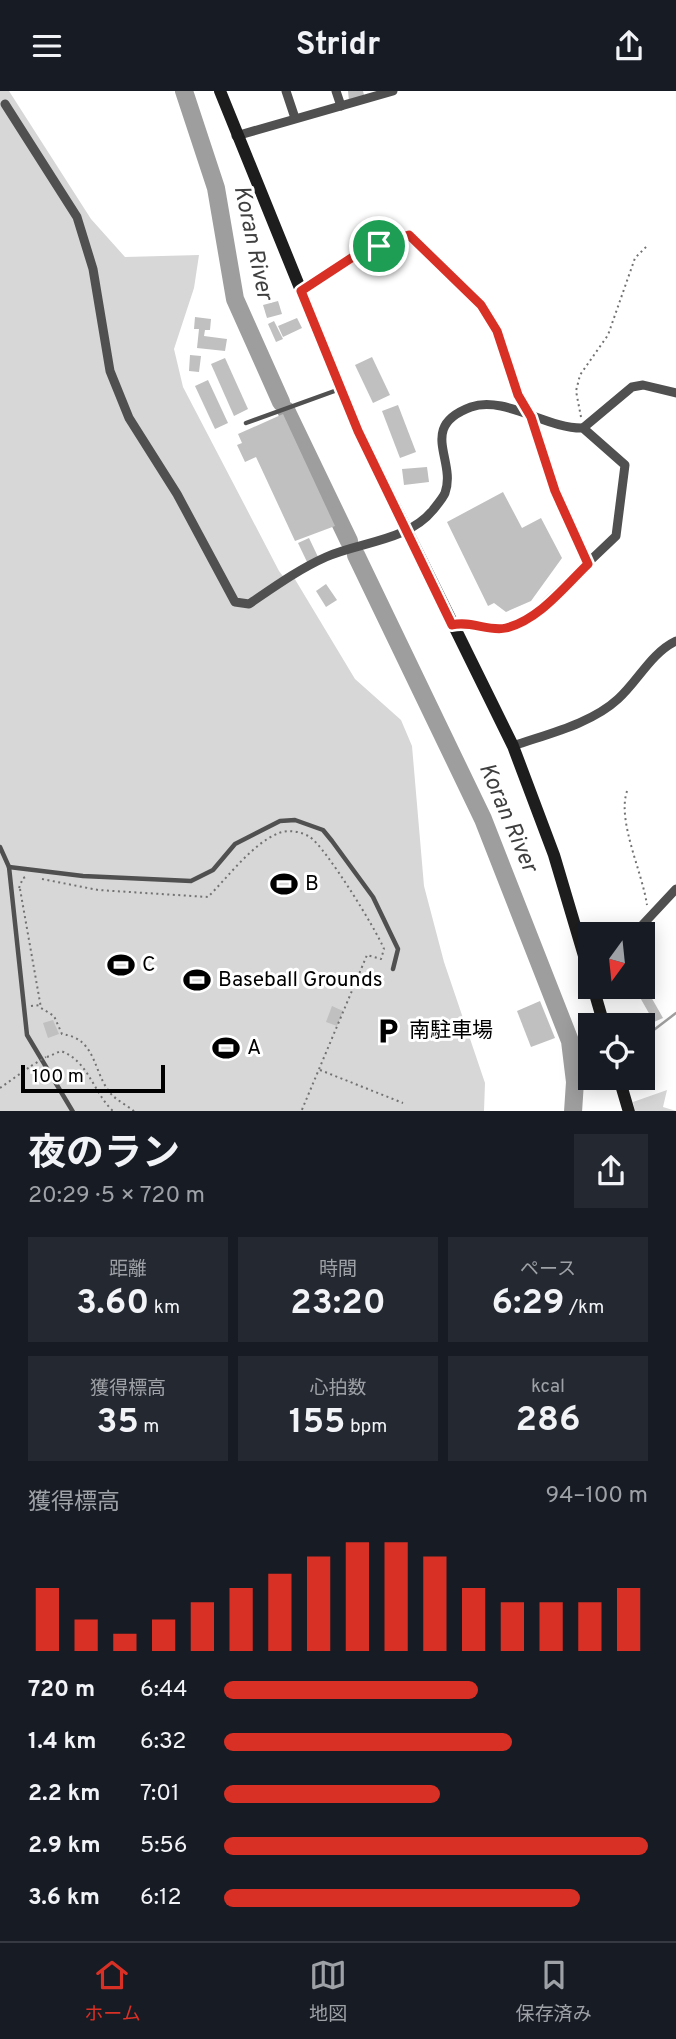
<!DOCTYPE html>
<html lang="ja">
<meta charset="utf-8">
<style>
:root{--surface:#171b24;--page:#242831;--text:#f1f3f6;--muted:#9ea1a6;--line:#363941;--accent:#d93025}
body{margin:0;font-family:Overpass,"Noto Sans JP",sans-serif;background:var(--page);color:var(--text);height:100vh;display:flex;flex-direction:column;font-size:26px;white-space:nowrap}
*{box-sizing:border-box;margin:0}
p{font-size:23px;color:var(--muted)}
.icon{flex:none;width:38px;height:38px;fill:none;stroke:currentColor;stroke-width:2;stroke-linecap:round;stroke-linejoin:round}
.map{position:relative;height:1020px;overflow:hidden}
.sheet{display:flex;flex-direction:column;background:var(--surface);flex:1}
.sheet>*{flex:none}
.needle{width:46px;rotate:195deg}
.fabs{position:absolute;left:578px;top:831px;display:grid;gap:14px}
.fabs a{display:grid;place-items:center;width:77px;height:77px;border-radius:0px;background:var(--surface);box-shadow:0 4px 18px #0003;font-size:35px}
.scale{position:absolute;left:21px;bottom:18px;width:144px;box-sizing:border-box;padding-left:7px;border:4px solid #000;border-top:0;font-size:19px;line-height:24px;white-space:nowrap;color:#000;-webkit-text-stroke:5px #fff;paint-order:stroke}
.pin{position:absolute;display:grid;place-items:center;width:60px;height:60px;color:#fff;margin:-30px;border:4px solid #fff;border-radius:50%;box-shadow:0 2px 7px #0007}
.round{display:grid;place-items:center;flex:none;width:74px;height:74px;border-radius:0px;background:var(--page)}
.headline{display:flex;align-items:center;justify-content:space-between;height:119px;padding:0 28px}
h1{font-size:38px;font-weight:700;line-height:52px}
.figures{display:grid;grid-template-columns:repeat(3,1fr);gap:10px;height:119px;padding:7px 28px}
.figures div{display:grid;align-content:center;border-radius:0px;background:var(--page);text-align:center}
.figures b{font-size:35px;font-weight:700}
.figures small{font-size:19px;font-weight:400}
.figures p{font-size:19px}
.chart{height:196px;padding:14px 28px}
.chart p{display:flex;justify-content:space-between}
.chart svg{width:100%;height:126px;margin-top:7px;stroke:var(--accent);stroke-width:6}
ul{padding:0 28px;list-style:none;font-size:23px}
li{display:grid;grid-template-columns:112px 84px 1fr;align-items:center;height:52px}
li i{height:18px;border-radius:9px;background:var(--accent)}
header{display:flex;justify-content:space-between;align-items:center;height:91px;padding:0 28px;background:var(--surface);font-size:32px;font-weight:700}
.dock{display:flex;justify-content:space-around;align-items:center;height:98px;border-top:2px solid var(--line);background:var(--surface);font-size:19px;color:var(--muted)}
.dock a{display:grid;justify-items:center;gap:4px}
.dock .on{color:var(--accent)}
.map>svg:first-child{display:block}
</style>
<header><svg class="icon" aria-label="menu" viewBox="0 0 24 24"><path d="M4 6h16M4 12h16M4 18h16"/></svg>Stridr<svg class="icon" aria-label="share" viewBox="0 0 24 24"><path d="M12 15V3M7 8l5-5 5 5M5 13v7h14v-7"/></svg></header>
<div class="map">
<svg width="676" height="1021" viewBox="0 0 676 1021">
<rect width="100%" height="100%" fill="#fff"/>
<g fill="#d7d7d7">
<polygon points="0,0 9,0 91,128 125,166 199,164 194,197 174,258 183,296 279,480 286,489 293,485 355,588 401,629 412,655 424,795 444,871 485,992 484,1020 0,1021"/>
<polygon points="667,999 663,1016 676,1020 635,1020 633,1011"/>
</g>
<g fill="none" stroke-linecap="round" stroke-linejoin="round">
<g stroke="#9e9e9e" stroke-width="2.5">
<polyline points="642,948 676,922"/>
<polyline points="575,991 590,985"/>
</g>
<g stroke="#9e9e9e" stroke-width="18">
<polyline points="184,0 216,97 235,208 281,311"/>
<polyline points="286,319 349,450"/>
<polyline points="356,464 483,728 570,950 575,991 573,1021"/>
</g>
</g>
<g fill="#c0c0c0">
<polygon points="348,0 363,0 365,8 349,10"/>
<polygon points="278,210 282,223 267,227 263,214"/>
<polygon points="195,226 211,228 210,239 205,239 204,245 227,248 225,260 197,257 199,238 194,238"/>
<polygon points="297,227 302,237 283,246 278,235"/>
<polygon points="274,230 283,248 276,251 268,233"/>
<polygon points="190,264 201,265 199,281 189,280"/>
<polygon points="372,266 390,304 373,312 355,274"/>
<polygon points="225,267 248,318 234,325 211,273"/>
<polygon points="208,289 228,332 215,338 195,295"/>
<polygon points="398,314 416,361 400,367 382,320"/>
<polygon points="283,323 335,435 295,450 256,366 245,371 237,354 242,352 238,343"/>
<polygon points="427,376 429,391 404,394 402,378"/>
<polygon points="503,401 522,437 541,427 562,467 531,510 506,521 494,512 488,515 447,431"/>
<polygon points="309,447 319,468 308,473 298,452"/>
<polygon points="326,493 337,509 326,516 316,500"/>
<polygon points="642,890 663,927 654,931 634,896 642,896"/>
<polygon points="540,910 555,947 531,956 517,920"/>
<polygon points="332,915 343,920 337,935 326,931"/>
<polygon points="53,929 59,943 48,947 43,932"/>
</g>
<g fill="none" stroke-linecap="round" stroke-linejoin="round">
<g stroke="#727272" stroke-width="2" stroke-dasharray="2 3.5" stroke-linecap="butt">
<polyline points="312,194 359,162 409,144 481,213 497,241 522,311"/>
<polyline points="581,326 576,300 580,284 608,244 635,167 647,155"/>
<polyline points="534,334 555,400 583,463"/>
<path d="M627 700C617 730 642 780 647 814"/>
<path d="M42 788 98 799 208 806C228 786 253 752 279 742 289 738 302 741 310 746 326 757 376 838 384 858L381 868 367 864 301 1021"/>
<polyline points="19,797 23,787 26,786"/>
<path d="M20 798 41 917 54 925 62 943C98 948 92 982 112 1004 118 1010 128 1015 135 1021"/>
<polyline points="31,915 41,914"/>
<path d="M47 966 61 960C89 970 93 1002 114 1021"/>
<polyline points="320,979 403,1012"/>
<polyline points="0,997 31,975"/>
</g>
<g stroke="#505050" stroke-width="4.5">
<polyline points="246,332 340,298"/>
<polyline points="0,756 9,776 27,944 73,1021"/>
<polyline points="9,776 83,785 191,790 213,779 235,753 280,730 295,729 323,739 332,750 373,806 398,858 393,878"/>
</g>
<g stroke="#505050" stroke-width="9">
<polyline points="286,0 295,27"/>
<polyline points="336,0 341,15"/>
<path d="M5 13 77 126 93 178 110 280 129 327 177 403 235 511 249 513C274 496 299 478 326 466 360 451 408 450 433 419 436 415 443 407 445 402 457 369 417 336 471 316 504 304 547 338 583 337L625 374 616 445 533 524 504 538 462 531 452 534"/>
<polyline points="236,45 393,0"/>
<polyline points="583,337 632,296 643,294 676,302"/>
<path d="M513 655C547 643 591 633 618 608 638 590 651 562 676 550"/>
<polyline points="633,844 676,798"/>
</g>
<g stroke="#1d1d1d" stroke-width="12">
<polyline points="220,0 358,340 513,655 554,764 590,885"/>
<polyline points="593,896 604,934"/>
<polyline points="619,987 629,1021"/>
</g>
<polyline stroke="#727272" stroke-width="2" stroke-dasharray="2 3.5" stroke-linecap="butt" points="31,975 46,966"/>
</g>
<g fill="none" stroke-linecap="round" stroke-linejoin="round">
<defs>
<path id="route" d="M409 144 481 214 497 240 518 304 531 326 555 400 588 473C565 495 539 529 506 537 489 541 470 529 452 534L358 340 301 200 359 162Z"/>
</defs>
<use href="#route" stroke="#fff" stroke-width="14"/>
<use href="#route" stroke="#d93025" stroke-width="9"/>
</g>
<defs>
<symbol id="stadium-bare" viewBox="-9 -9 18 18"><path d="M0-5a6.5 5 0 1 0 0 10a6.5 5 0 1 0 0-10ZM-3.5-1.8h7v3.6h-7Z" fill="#000" stroke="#fff" stroke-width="2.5" paint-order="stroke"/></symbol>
<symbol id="parking-bare" viewBox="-9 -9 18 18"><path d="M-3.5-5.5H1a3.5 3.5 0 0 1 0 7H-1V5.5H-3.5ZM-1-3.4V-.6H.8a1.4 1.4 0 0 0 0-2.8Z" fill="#000" stroke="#fff" stroke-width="2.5" paint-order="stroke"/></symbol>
</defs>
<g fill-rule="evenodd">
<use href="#stadium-bare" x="265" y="774" width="38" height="38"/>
<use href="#stadium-bare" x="102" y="855" width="38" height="38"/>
<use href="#stadium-bare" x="178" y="870" width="38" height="38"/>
<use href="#parking-bare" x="369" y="921" width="38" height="38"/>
<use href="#stadium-bare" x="207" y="938" width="38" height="38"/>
</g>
<g text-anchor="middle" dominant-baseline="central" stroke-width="6" stroke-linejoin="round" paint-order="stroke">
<g font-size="21" fill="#000" stroke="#fff" text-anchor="start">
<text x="305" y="793">B</text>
<text x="142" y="874">C</text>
<text x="218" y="889">Baseball Grounds</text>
<text x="409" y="940">南駐車場</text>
<text x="247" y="957">A</text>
</g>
<g font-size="23" font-style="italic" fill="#3f3f3f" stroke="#fff">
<text transform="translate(252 152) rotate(78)">Koran River</text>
<text transform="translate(507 727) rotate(67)">Koran River</text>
</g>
</g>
</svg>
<div class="fabs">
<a><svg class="needle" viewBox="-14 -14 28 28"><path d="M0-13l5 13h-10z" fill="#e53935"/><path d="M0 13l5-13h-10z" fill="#9ea1a6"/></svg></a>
<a><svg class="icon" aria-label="locate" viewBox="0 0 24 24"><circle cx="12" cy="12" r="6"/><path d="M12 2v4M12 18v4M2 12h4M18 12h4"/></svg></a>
</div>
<div class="scale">100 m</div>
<div class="pin" style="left:379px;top:155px;background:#1e9e55"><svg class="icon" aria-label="arrive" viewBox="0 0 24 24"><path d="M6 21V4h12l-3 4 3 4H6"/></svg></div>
</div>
<section class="sheet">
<div class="headline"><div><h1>夜のラン</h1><p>20:29 · 5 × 720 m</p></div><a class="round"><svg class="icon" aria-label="share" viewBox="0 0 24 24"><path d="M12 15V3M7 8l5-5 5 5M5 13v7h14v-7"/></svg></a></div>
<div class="figures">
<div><p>距離</p><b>3.60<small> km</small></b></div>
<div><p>時間</p><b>23:20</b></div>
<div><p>ペース</p><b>6:29<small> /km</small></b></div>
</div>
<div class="figures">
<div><p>獲得標高</p><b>35<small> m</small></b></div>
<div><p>心拍数</p><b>155<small> bpm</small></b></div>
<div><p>kcal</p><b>286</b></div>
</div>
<div class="chart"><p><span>獲得標高</span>94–100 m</p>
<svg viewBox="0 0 160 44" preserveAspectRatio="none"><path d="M5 44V22M15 44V33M25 44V38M35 44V33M45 44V27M55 44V22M65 44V17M75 44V11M85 44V6M95 44V6M105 44V11M115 44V22M125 44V27M135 44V27M145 44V27M155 44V22"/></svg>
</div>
<ul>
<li><b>720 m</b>6:44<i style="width:60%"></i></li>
<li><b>1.4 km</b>6:32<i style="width:68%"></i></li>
<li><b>2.2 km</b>7:01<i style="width:51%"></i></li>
<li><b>2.9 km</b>5:56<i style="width:100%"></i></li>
<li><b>3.6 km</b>6:12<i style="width:84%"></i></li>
</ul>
</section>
<nav class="dock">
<a class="on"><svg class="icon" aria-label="home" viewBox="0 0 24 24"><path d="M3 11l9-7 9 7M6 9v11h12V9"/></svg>ホーム</a>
<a><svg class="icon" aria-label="map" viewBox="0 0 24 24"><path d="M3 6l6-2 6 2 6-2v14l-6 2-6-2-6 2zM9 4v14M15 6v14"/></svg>地図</a>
<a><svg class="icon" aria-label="saved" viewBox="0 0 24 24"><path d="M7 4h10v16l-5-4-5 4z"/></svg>保存済み</a>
</nav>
